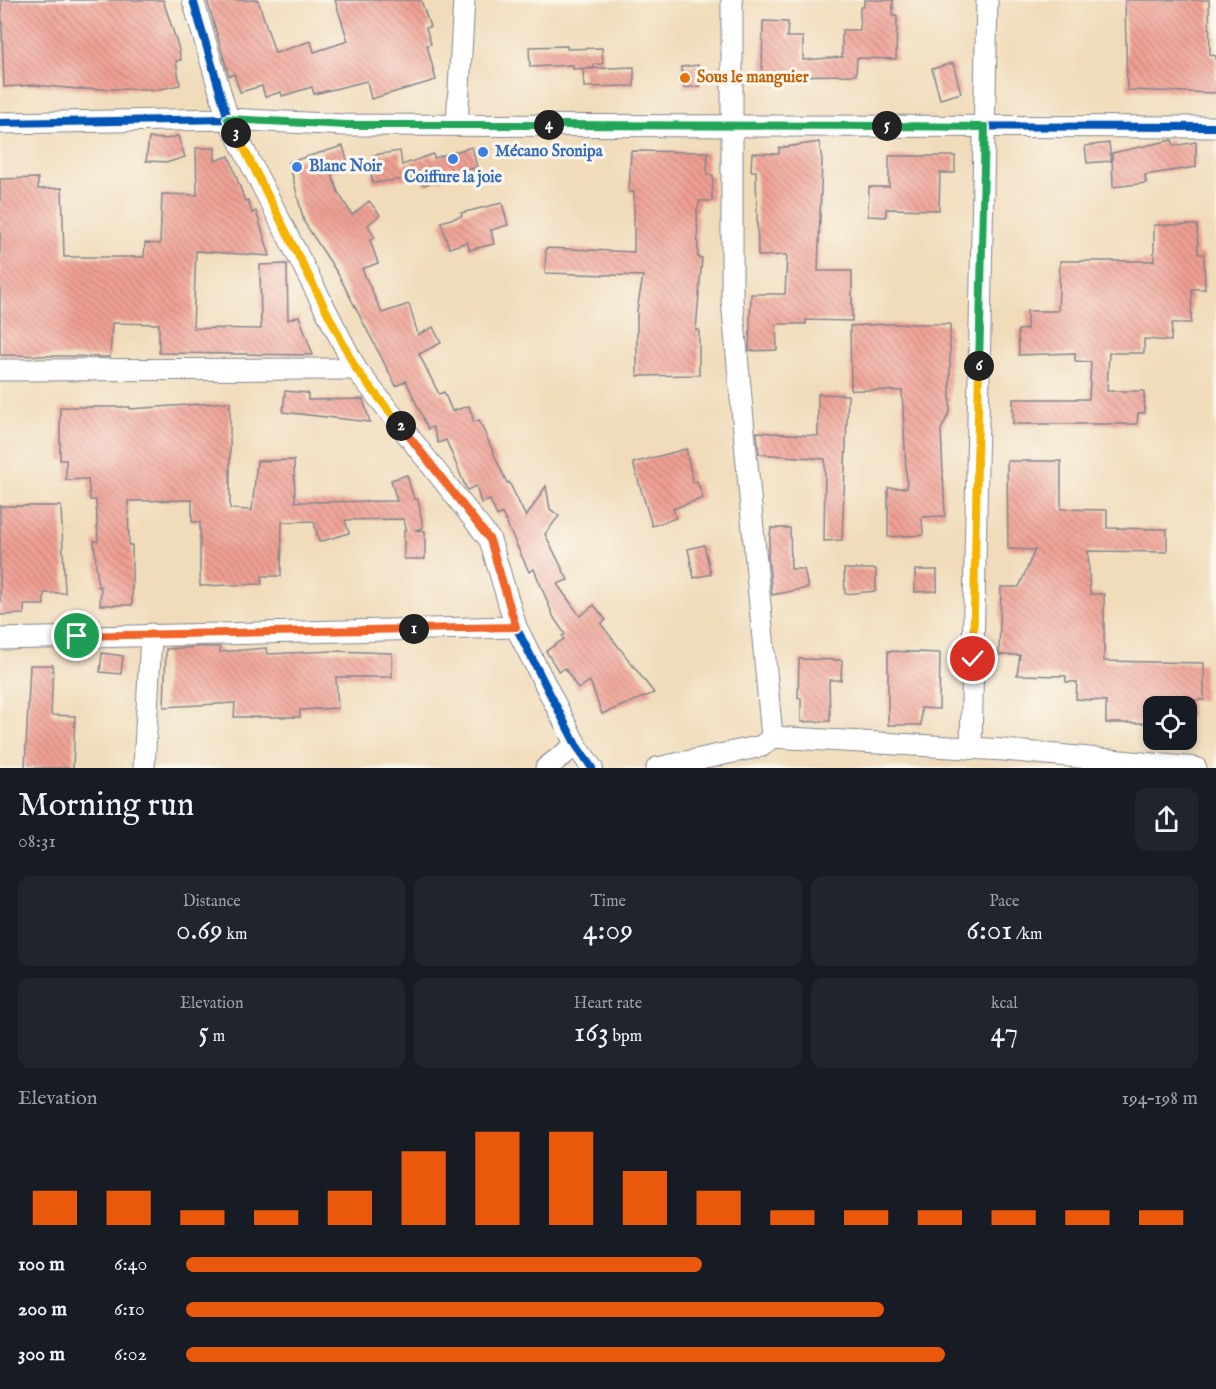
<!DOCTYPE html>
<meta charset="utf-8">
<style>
:root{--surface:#171b24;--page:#20242c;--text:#f1f3f6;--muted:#9ea1a6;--accent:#ea580c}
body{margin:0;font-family:"IM FELL English",serif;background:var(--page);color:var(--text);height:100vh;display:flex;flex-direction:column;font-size:22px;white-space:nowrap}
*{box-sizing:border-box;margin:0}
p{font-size:20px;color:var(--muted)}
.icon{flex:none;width:33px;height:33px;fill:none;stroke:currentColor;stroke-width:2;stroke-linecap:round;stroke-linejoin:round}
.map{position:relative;height:768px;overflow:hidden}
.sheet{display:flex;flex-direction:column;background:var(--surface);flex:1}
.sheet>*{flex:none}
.buttons{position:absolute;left:1143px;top:696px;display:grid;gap:12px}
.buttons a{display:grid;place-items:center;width:54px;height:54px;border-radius:12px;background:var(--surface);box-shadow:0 3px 9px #0003;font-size:30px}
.pin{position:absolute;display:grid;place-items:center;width:51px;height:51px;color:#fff;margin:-26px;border:3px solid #fff;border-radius:50%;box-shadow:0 2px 6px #0007}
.km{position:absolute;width:30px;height:30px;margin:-15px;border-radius:50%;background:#222;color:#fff;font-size:16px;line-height:30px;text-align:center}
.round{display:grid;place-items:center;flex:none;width:63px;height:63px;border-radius:12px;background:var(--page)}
.headline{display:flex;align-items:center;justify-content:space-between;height:102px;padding:0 18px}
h1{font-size:33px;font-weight:600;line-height:45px}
.stats{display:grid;grid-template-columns:repeat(3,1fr);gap:9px;height:102px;padding:6px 18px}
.stats div{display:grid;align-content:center;border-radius:12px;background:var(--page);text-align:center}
.stats b{font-size:30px;font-weight:600}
.stats small{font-size:16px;font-weight:400}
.stats p{font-size:16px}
.chart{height:168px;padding:12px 18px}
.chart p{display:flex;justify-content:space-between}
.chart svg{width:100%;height:108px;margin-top:6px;stroke:var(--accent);stroke-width:6}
ul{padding:0 18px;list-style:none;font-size:20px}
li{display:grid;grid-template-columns:96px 72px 1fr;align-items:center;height:45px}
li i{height:15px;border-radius:8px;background:var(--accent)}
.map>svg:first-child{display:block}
</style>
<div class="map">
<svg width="1216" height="768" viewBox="0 0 1216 768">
<defs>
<pattern id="building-back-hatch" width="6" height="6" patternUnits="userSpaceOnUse" patternTransform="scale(1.5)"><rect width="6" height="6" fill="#f09f93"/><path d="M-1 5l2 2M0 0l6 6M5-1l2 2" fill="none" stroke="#c2827b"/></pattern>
</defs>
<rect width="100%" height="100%" fill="#fbf7ec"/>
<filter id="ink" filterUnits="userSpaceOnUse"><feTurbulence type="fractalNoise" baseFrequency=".0167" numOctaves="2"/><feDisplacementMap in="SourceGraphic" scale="12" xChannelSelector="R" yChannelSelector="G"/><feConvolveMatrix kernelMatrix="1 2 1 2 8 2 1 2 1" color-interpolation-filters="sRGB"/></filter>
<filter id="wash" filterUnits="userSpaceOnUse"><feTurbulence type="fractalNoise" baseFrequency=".008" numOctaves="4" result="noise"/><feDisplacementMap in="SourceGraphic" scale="24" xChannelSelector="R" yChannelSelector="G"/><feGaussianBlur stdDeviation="1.35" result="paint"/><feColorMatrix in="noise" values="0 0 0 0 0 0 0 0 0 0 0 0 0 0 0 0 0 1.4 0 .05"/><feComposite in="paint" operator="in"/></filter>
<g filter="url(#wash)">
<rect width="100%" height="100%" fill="#f0dbba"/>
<g id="blocks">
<g fill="url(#building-back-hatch)">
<polygon points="1,0 163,0 178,46 181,60 176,61 180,85 150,91 150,89 78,89 34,85 4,87"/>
<polygon points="207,0 258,0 275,53 311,41 314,52 348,41 335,0 421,0 430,27 426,28 431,44 427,45 436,80 371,99 367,81 314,94 312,87 282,96 281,92 265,97 262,86 240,92 234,74 229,76"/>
<polygon points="864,0 893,0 893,16 897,16 896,59 857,58 856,75 762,76 763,21 788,22 787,37 803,37 803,60 844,57 842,57 842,30 860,30 860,7 864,7"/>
<polygon points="1125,0 1209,0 1210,55 1216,56 1216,93 1127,90"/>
<polygon points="567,46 567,49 602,48 603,64 594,64 594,68 573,69 573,65 530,67 529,47"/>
<polygon points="953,63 961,93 940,99 932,69"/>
<polygon points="698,65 701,86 684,88 681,67"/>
<polygon points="634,67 634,86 584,87 583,69"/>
<polygon points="178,136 185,157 169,162 146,161 149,138 167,139"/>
<polygon points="1172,140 1174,146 1196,142 1196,167 1145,175 1146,183 1113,187 1112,153"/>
<polygon points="819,142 822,160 818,271 852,271 852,321 806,320 806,324 776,324 777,350 749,351 751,294 785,294 787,255 758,256 756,171 751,171 752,153 779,154 779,148"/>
<polygon points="1109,143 1111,161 1087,163 1085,146"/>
<polygon points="343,146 349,167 331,172 338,192 352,215 369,201 380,215 368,225 375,238 370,240 378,263 362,269 382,313 409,304 418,335 433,327 441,343 419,354 439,394 444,392 452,411 469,406 474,422 479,420 507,483 509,482 526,517 546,486 550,509 559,516 545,534 568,580 557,584 580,616 594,605 606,620 601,624 654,693 602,714 590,681 578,689 565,668 559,672 546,651 564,639 562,636 565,634 554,618 534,569 529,572 502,513 497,516 490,500 481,503 476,486 467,490 446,440 438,443 433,427 428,429 406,381 396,386 338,274 304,222 289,162"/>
<polygon points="472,147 477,167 467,170 468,172 424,185 421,177 373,183 371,175 377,173 374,155 400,151 402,165 433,154 434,158"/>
<polygon points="196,148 215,148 215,161 229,156 245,201 248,200 252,213 256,211 270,256 196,251 193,328 261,329 260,265 287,264 288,320 299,316 313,355 159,353 159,324 112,323 110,357 0,355 0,179 38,178 38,189 62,188 64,257 144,257 145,243 160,244 162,194 197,195"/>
<polygon points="631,151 708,152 707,175 713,175 712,201 700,201 697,210 698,257 702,258 696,330 699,330 699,375 637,376 637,310 643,276 545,273 546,248 634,252 634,192 629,192"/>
<polygon points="889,156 955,156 955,173 940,173 939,210 886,209 886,217 868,216 869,187 889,187"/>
<polygon points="502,203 508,225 491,230 494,244 469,250 468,242 449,248 441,222 462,216 461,213"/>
<polygon points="1154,225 1197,225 1198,254 1204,254 1205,289 1192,289 1191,323 1172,323 1171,341 1144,339 1144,353 1109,353 1107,391 1144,391 1145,413 1138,413 1137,424 1013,424 1013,399 1089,399 1091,362 1075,361 1075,353 1019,355 1018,330 1027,329 1027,311 1058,311 1060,261 1154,261"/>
<polygon points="887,324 950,324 950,411 941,430 945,516 922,517 923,535 888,537 888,488 907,488 902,391 851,390 850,326"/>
<polygon points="285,391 308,393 308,400 363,399 370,422 283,412"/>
<polygon points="818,394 848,395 842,540 824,541 825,459 759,454 757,432 818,436"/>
<polygon points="230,402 230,509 252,510 257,461 294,460 295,502 397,501 391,480 407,475 414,499 418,499 423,528 415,530 425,531 425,559 404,559 404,530 407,530 403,519 345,520 349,533 319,542 314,521 282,522 281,576 262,576 262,584 200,586 200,522 192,522 192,500 128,501 129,545 132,545 132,605 100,605 101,586 98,587 94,541 98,541 96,500 90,500 88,479 66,480 66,460 60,460 60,407 130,407 130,409"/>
<polygon points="686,449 693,483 697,481 703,498 673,509 676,518 652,526 633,463"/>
<polygon points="1007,461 1061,461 1061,509 1107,510 1107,528 1167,529 1167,552 1088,551 1090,594 1104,594 1104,661 1204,663 1204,700 1191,700 1191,719 1186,719 1186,706 1154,706 1154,723 1106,723 1106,701 1076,699 1077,682 1066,682 1066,676 1017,675 1020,655 999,655 1001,587 1019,587 1035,550 1008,549"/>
<polygon points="0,506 61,506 65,593 44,593 44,605 24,605 24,614 0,615"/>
<polygon points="771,528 790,528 791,569 804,569 808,588 772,595 768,556"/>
<polygon points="704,545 711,574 694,578 688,549"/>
<polygon points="844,569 876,569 876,591 845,594"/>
<polygon points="915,570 937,570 937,591 915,592"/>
<polygon points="201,647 220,647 220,652 266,648 267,654 335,651 392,653 392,677 336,677 338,708 300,710 300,717 234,717 235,703 164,707 166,649"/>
<polygon points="888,651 940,653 939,709 921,708 921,725 888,725"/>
<polygon points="102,653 123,656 121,674 100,672"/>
<polygon points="799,659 842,660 841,680 829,680 830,721 801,722 801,698 798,698"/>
<polygon points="30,665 53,665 51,715 75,716 73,768 25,768"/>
</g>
</g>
</g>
<g filter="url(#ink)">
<use href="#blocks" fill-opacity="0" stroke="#86858c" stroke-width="1.5"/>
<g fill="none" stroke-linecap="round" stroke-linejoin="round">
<defs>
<g id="minor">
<polyline points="193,0 228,119 356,369 490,540 516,627 576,745 592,768"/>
<polyline points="732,0 732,300 772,737"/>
<polyline points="0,123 228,119 346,125 1216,127"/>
<polyline points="457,124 464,0"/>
<polyline points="0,370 356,369"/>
<polyline points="0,639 516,627"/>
<polyline points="971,748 987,0"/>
<polyline points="144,768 151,634"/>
<polyline points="546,768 576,745"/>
<polyline points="657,768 762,746 772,737 1004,750 1196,768"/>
</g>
</defs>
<use href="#minor" stroke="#86858c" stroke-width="23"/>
<use href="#minor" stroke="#fff" stroke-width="21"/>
<defs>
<g id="cycleway">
<polyline points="193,0 228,119 356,369 490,540 516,627 576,745 592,768"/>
<polyline points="0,123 228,119 346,125 1216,127"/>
</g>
</defs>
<use href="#cycleway" stroke="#fbf7ec" stroke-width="11"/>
<use href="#cycleway" stroke="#0057b8" stroke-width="8"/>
</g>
</g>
<g fill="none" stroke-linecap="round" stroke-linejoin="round" filter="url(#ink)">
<defs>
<polyline id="split-1" points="77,636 414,629"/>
<polyline id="split-2" points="401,426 490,540 516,627 414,629"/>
<polyline id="split-3" points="236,133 356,369 401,426"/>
<polyline id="split-4" points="236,133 228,119 346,125 549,125"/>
<polyline id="split-5" points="549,125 887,126"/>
<polyline id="split-6" points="887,126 985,127 979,366"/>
<polyline id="split-7" points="973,659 979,366"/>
</defs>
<use href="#split-1" stroke="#fff" stroke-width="12"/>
<use href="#split-2" stroke="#fff" stroke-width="12"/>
<use href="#split-3" stroke="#fff" stroke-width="12"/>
<use href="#split-4" stroke="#fff" stroke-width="12"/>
<use href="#split-5" stroke="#fff" stroke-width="12"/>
<use href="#split-6" stroke="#fff" stroke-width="12"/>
<use href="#split-7" stroke="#fff" stroke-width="12"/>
<use href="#split-1" stroke="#f0652b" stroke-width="8"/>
<use href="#split-2" stroke="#f0652b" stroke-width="8"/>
<use href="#split-3" stroke="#f5b400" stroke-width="8"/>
<use href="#split-4" stroke="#22a559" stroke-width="8"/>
<use href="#split-5" stroke="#22a559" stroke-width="8"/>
<use href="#split-6" stroke="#22a559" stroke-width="8"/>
<use href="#split-7" stroke="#f5b400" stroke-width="8"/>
</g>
<circle fill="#e8710a" stroke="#fbf7ec" stroke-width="2" cx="685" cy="78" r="6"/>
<g fill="#3f7fe0" stroke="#fbf7ec" stroke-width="2">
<circle cx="483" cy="152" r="6"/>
<circle cx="453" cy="159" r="6"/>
<circle cx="297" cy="167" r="6"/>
</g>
<g text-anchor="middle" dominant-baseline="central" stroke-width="6" stroke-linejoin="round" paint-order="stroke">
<g font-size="16" font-weight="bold" fill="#c56008" stroke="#fbf7ec" text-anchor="start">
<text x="697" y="78">Sous le manguier</text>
</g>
<g font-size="16" font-weight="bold" fill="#366cbe" stroke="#fbf7ec" text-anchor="start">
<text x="495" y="152">Mécano Sronipa</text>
<text x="309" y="167">Blanc Noir</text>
<text x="453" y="178" text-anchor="middle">Coiffure la joie</text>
</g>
</g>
</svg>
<div class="buttons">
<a><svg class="icon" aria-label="locate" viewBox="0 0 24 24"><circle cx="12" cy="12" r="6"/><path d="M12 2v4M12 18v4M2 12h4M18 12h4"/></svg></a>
</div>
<div class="pin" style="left:77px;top:636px;background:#1e9e55"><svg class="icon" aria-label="arrive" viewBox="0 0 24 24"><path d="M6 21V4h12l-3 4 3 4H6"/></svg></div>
<div class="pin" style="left:973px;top:659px;background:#d93025"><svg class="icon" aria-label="check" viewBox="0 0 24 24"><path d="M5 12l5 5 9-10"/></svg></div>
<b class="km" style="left:414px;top:629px">1</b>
<b class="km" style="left:401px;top:426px">2</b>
<b class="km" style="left:236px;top:133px">3</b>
<b class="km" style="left:549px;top:125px">4</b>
<b class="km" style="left:887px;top:126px">5</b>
<b class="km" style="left:979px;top:366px">6</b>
</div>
<section class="sheet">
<div class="headline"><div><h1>Morning run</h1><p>08:31</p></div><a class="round"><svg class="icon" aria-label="share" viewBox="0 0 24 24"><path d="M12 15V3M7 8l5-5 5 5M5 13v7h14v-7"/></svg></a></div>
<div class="stats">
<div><p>Distance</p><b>0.69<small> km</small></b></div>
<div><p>Time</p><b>4:09</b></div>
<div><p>Pace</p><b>6:01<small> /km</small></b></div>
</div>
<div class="stats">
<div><p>Elevation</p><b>5<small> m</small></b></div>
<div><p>Heart rate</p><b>163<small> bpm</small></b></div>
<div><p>kcal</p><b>47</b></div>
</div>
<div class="chart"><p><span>Elevation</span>194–198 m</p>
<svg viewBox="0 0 160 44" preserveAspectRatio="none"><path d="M5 44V30M15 44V30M25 44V38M35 44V38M45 44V30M55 44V14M65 44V6M75 44V6M85 44V22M95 44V30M105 44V38M115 44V38M125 44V38M135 44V38M145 44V38M155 44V38"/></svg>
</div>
<ul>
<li><b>100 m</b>6:40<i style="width:51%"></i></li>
<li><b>200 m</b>6:10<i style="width:69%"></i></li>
<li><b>300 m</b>6:02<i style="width:75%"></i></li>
</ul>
</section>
